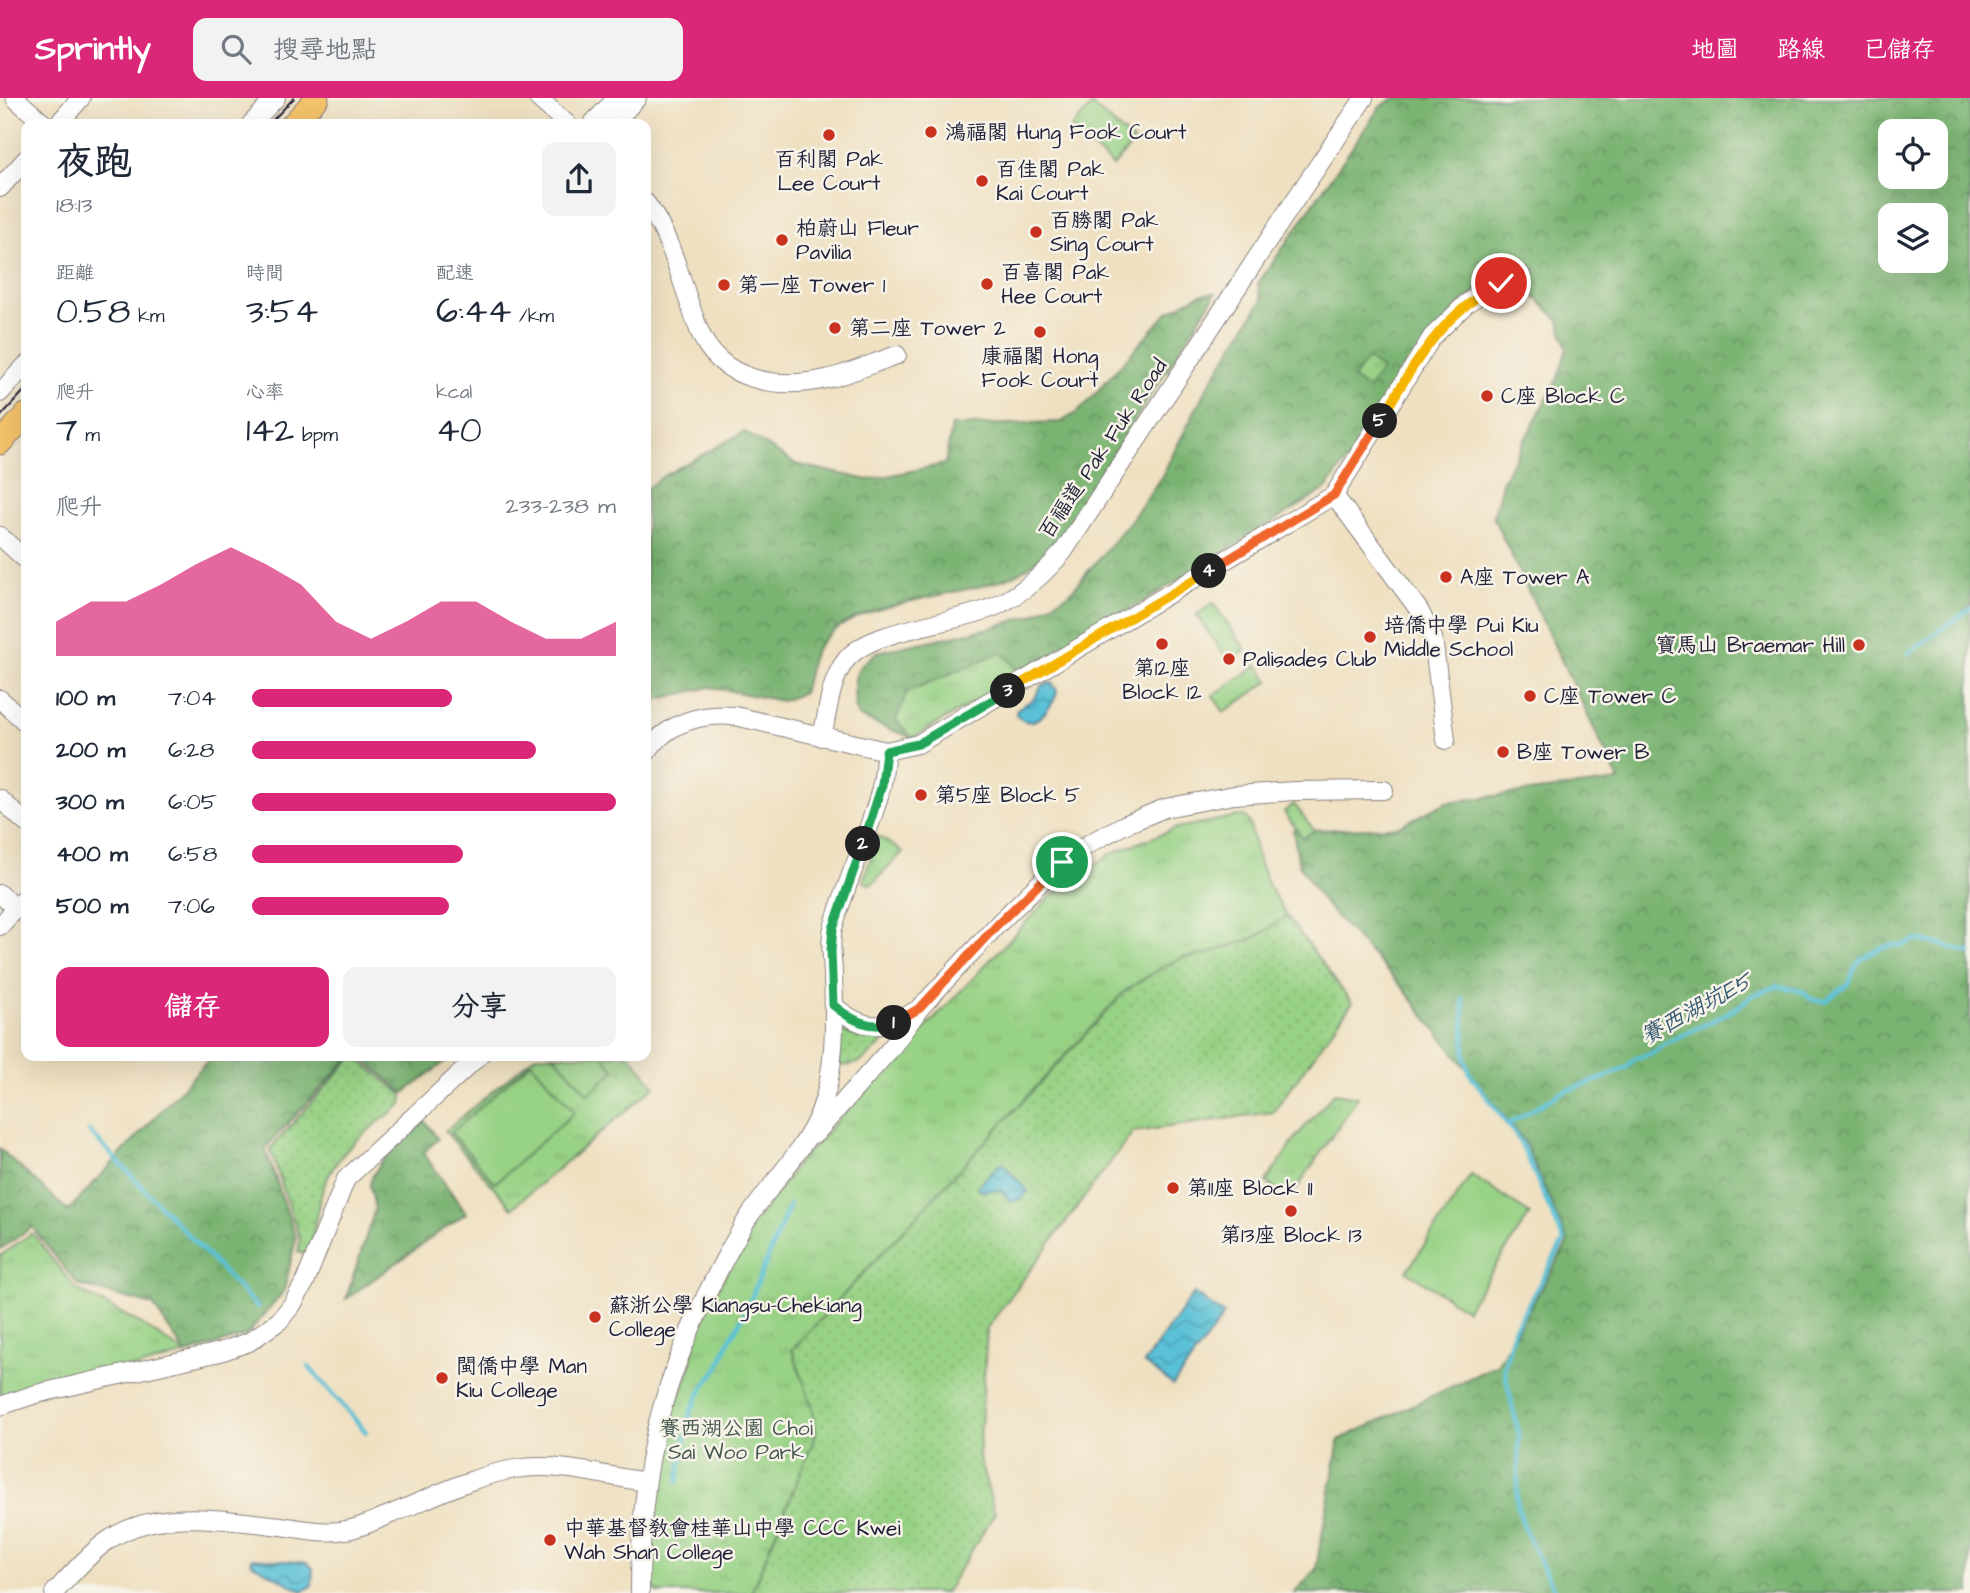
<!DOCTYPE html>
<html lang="zh-TW">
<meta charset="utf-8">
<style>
:root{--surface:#fff;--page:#f2f2f3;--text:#1f2937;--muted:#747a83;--accent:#db2777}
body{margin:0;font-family:"Architects Daughter","LXGW WenKai TC",sans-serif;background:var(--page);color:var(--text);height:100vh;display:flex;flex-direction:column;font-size:26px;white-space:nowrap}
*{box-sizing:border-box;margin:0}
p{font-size:23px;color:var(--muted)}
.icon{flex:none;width:38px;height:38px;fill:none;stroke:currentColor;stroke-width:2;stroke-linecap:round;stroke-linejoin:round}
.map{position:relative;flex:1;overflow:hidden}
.side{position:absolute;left:21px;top:21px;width:630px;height:942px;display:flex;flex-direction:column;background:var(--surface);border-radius:14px;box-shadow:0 7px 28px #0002}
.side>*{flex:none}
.fabs{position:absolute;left:1878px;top:21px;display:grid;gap:14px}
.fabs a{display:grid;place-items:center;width:70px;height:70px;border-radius:14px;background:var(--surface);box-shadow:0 7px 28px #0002;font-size:35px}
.pin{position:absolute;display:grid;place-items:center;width:60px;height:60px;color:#fff;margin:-30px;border:4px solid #fff;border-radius:50%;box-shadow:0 2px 7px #0007}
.km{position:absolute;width:35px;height:35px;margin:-18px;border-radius:50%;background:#222;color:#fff;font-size:19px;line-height:35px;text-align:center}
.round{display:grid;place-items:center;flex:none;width:74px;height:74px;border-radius:14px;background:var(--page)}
.summary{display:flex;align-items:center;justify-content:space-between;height:119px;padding:0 35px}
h1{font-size:38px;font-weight:600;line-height:52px}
.stats{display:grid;grid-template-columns:repeat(3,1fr);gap:10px;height:119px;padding:7px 35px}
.stats div{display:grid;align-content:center}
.stats b{font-size:35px;font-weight:600}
.stats small{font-size:19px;font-weight:400}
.stats p{font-size:19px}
.chart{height:196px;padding:14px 35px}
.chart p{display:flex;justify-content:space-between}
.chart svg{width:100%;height:126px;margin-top:7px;fill:var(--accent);opacity:.7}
.primary-button{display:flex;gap:14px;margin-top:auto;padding:14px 35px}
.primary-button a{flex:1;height:80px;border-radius:14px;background:var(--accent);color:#fff;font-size:28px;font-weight:600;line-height:80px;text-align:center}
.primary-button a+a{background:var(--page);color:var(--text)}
ul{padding:0 35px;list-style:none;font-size:23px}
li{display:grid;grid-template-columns:112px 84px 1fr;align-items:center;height:52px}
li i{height:18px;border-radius:9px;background:var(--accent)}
header{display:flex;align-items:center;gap:42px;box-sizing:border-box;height:98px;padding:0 35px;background:var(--accent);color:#fff}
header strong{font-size:33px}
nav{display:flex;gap:38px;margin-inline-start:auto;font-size:24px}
.search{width:490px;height:63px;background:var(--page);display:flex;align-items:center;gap:18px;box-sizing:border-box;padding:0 24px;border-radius:14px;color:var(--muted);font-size:26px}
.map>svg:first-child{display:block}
</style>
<header>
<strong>Sprintly</strong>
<div class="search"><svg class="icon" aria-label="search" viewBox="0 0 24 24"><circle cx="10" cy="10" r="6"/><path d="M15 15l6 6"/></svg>搜尋地點</div>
<nav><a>地圖</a><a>路線</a><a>已儲存</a></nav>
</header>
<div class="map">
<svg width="1970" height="1495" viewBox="0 0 1970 1495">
<defs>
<pattern id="grass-dots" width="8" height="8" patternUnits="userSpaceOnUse" patternTransform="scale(1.75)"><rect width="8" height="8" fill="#98d285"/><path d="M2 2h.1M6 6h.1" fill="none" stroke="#83b474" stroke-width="1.8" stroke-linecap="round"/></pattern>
<pattern id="forest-crowns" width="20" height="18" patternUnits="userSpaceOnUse" patternTransform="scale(1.75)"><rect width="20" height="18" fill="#7ab472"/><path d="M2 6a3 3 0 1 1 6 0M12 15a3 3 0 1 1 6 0" fill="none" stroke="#64925f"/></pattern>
<pattern id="park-tufts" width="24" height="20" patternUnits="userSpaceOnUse" patternTransform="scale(1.75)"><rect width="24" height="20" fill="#98d285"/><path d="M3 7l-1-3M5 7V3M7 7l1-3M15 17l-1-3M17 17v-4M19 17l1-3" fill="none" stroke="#83b474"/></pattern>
<pattern id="water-waves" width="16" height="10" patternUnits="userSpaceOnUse" patternTransform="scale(1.75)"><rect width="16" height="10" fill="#5ac1d7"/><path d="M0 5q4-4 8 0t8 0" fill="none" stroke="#4a9cb0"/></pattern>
</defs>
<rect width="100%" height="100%" fill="#f7f3e8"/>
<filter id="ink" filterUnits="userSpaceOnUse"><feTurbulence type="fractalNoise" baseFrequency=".0143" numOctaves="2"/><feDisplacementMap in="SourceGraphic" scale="14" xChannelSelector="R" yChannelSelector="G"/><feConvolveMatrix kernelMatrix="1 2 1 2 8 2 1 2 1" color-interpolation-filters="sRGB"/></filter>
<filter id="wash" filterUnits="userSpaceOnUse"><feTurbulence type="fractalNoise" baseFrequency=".00686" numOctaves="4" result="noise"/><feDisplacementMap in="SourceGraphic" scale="28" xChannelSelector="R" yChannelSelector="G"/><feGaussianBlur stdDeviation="1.57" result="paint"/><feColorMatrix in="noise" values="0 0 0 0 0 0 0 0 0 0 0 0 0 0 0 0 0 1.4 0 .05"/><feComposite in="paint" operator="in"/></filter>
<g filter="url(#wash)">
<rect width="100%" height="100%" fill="#efe0c1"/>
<g fill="url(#grass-dots)" stroke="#5d7a60" stroke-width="2">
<polygon points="1287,818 1352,905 1273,1014 1133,1034 987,1230 979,1360 995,1415 945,1495 751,1495 797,1384 812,1308 792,1252 1125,893 1168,866 1182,860 1207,856 1256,839"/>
<path d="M840 932C857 940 868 942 887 940 871 955 862 970 838 967Z"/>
<path d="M354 957 403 997 402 1006C374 1028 341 1049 326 1083 317 1103 314 1135 309 1157L298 1154 300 1141 270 1051Z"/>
</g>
<g fill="url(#forest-crowns)" stroke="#4e6b56" stroke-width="2" fill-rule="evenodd">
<path d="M1394 0H1970V1495H1294L1316 1471 1339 1342 1497 1267 1568 1144 1524 1043 1402 889 1323 804 1299 766 1293 732 1296 730 1303 740 1314 732 1397 729 1447 704 1619 683 1493 419 1503 382 1558 280 1567 250 1559 222 1527 191 1513 170 1488 184 1458 208 1326 391 1068 550 912 640 859 619C853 611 853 584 857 574 861 566 870 560 877 554L990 530 1033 517 1070 495 1132 421 1162 378 1206 291 1262 202 1258 186 1380 9ZM1890 33H1936V79H1890ZM1890 117H1936V163H1890Z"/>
<path d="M1216 195 1065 431C1053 448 1038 465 1018 475 963 503 849 497 815 553 809 565 807 582 803 595L782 603 710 589 659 601 646 611V391L665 377 744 334 796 366 868 382 945 366 952 328 1061 324 1076 315 1087 305 1168 214 1201 196Z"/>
<polygon points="213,957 352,957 265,1050 296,1140 284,1193 247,1237 186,1256 153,1207 78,1187 32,1129 0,1151 0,1051 68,1113"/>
<polygon points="359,957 454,957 404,995"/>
<polygon points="425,1023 438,1041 423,1055 466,1115 346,1201 375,1111 370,1087 372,1079 382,1063"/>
</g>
<g fill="url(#park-tufts)" stroke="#5d7a60" stroke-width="2">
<polygon points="1367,261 1382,271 1368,291 1353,281"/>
<polygon points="1001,554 1021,576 912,640 896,622 907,594"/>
<polygon points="1294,706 1314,732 1303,740 1284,714"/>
<polygon points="1238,718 1245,719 1249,724 1259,764 1269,788 1287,818 1256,839 1207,856 1182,860 1168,866 1125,893 792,1252 812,1308 816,1336 751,1495 659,1495 645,1481 647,1429 660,1348 668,1316 682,1293 691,1267 696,1233 750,1130 802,1060 1050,799 1112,755 1177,730"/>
<polygon points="878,738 903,754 871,787 863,783"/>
<polygon points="536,957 630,957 655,988 512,1110 445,1033"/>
<polygon points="1334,995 1358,999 1295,1093 1278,1093 1266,1084 1297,1038"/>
<polygon points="32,1135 76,1191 138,1224 186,1256 0,1307 0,1158"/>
</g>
<g fill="#98d285" stroke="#5d7a60" stroke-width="2">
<polygon points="1092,7 1134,44 1113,68 1071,30"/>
<polygon points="1213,505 1246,552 1229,564 1196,517"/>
<polygon points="1258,567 1269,583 1224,614 1213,598"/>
<polygon points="554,957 602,957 615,972 588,996"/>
<polygon points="531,964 575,1014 495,1085 451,1035"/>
<polygon points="1471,1077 1530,1116 1466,1212 1407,1173"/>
</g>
<g fill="url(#water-waves)" stroke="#3e7289" stroke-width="2">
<path d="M1052 585 1057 593C1054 609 1031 637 1016 616L1017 611 1034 601 1042 587Z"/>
<polygon points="1002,1065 1028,1093 1022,1100 1011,1104 1001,1092 980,1093 977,1089"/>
<polygon points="1194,1195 1224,1217 1173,1287 1144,1265"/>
<polygon points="252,1460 307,1465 313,1470 312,1488 302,1493 251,1465"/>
</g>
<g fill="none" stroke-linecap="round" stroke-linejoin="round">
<g stroke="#5ac1d7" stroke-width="4.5">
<polyline points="1907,556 1970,511"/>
<polyline points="1463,900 1465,962 1470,976 1520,1043 1564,1143 1514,1231 1504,1270 1519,1338 1517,1407 1525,1432 1549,1482 1558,1495"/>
<polyline points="1507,1027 1560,995 1604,980 1627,969 1634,961 1654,954 1666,945 1710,924 1739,908 1753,897 1779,888 1804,894 1810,901 1826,903 1849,885 1855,869 1861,861 1882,850 1894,847 1902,848 1915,842 1935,845 1970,855"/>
<polyline points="89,1033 257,1209"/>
<polyline points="309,1269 366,1334"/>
<polyline points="678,1383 690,1316 701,1293 719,1268 729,1243 745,1215 790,1106"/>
</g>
</g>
</g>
<g filter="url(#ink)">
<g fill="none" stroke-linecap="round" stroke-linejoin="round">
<defs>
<g id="minor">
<polyline points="15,0 44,26"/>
<polyline points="538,0 567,26"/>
<polyline points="58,26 81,0"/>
<polyline points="251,26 276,0"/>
<polyline points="592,26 617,0"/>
<polyline points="613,26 637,0"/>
<polyline points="0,90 26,61"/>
<path d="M646 105C674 143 682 189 699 232 719 283 777 292 826 281 850 276 873 265 897 257"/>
<polyline points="0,295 26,267"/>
<polyline points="1334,397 1419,512 1433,540 1446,642"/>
<polyline points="0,438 26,462"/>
<polyline points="0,601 26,625"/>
<path d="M822 639C828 614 830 582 846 562 871 530 957 526 996 508 1022 496 1044 476 1063 454L1291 108 1364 0"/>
<path d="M646 655C667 625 700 615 735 618L886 653 918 646 1334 397 1432 239 1467 205 1485 193 1521 177"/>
<polyline points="0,701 26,725"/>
<polyline points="0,796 16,810"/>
<polyline points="0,828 26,799"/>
<path d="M833 907C862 932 883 934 915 913"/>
<polyline points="815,1036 892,949 920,910 998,826 1048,777 1090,745 1124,727 1165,710 1234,697 1294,693 1384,692"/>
<polyline points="0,1308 36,1296 220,1254 249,1244 279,1223 292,1207 305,1184 346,1081 480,957"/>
<path d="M54 1495C70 1478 85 1460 103 1446 151 1409 216 1421 272 1427 296 1429 322 1437 346 1432 361 1430 376 1422 391 1416 431 1400 472 1378 515 1371 558 1364 604 1378 646 1384"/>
<path d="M640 1495C640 1444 643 1393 654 1342 669 1270 708 1187 746 1123 769 1087 804 1054 820 1014 836 972 835 922 833 878 833 862 829 846 833 830 846 783 869 738 881 690 884 678 884 665 886 653"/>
</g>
<g id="major">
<polyline points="293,26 317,0"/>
<polyline points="0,345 26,317"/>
</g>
</defs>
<use href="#minor" stroke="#88817e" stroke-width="20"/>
<use href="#major" stroke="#88817e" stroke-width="25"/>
<use href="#minor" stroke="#fff" stroke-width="18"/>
<use href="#major" stroke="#f3c26a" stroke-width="23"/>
<g stroke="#22223b" stroke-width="2">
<polyline points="269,26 294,0"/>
<polyline points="0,319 26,291"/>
</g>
</g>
</g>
<g fill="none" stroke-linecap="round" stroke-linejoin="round" filter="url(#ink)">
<defs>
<polyline id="split-1" points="894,925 920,910 998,826 1062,764"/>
<path id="split-2" d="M863 746 833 831 831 852 833 907C851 922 870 932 894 925"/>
<polyline id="split-3" points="863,746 882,687 886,653 918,646 1008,593"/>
<polyline id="split-4" points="1008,593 1209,473"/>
<polyline id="split-5" points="1209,473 1334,397 1380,323"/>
<path id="split-6" d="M1380 323C1415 266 1439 217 1501 185"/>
</defs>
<use href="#split-1" stroke="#fff" stroke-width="14"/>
<use href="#split-2" stroke="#fff" stroke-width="14"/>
<use href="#split-3" stroke="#fff" stroke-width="14"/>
<use href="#split-4" stroke="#fff" stroke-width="14"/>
<use href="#split-5" stroke="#fff" stroke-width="14"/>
<use href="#split-6" stroke="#fff" stroke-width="14"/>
<use href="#split-1" stroke="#f0652b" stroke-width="9"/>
<use href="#split-2" stroke="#22a559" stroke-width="9"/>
<use href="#split-3" stroke="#22a559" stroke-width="9"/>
<use href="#split-4" stroke="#f5b400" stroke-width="9"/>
<use href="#split-5" stroke="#f0652b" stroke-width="9"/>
<use href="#split-6" stroke="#f5b400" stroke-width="9"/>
</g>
<g fill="#c8321e" stroke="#f7f3e8" stroke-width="2.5">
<circle cx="931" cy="34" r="7"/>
<circle cx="829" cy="37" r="7"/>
<circle cx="982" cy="83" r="7"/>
<circle cx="1036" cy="134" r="7"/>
<circle cx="782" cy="142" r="7"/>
<circle cx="987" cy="186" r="7"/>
<circle cx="724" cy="187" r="7"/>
<circle cx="835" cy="230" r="7"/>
<circle cx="1040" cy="234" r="7"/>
<circle cx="1487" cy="298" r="7"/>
<circle cx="1446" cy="479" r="7"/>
<circle cx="1370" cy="539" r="7"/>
<circle cx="1162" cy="546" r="7"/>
<circle cx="1859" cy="547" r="7"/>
<circle cx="1229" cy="561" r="7"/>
<circle cx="1530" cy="598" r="7"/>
<circle cx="1503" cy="654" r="7"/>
<circle cx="921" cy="697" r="7"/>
<circle cx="1173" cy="1090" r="7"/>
<circle cx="1291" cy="1113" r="7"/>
<circle cx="595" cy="1219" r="7"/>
<circle cx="442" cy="1280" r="7"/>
<circle cx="550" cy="1442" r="7"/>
</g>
<g text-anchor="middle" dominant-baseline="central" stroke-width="5" stroke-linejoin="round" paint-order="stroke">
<g font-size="21" fill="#22223b" stroke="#f7f3e8" text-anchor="start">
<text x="945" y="34">鴻福閣 Hung Fook Court</text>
<text x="829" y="61" text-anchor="middle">百利閣 Pak<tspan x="829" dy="24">Lee Court</tspan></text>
<text x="996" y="71">百佳閣 Pak<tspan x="996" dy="24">Kai Court</tspan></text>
<text x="1050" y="122">百勝閣 Pak<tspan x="1050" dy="24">Sing Court</tspan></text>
<text x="796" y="130">柏蔚山 Fleur<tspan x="796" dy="24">Pavilia</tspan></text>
<text x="1001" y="174">百喜閣 Pak<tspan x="1001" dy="24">Hee Court</tspan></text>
<text x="738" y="187">第一座 Tower 1</text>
<text x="849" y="230">第二座 Tower 2</text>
<text x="1040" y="258" text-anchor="middle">康福閣 Hong<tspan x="1040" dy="24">Fook Court</tspan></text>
<text x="1501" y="298">C座 Block C</text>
<text x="1460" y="479">A座 Tower A</text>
<text x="1384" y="527">培僑中學 Pui Kiu<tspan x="1384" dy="24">Middle School</tspan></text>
<text x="1845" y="547" text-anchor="end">寶馬山 Braemar Hill</text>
<text x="1243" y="561">Palisades Club</text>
<text x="1162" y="570" text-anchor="middle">第12座<tspan x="1162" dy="24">Block 12</tspan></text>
<text x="1544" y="598">C座 Tower C</text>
<text x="1517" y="654">B座 Tower B</text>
<text x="935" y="697">第5座 Block 5</text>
<text x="1187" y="1090">第11座 Block 11</text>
<text x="1291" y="1137" text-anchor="middle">第13座 Block 13</text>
<text x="609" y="1207">蘇浙公學 Kiangsu-Chekiang<tspan x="609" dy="24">College</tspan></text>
<text x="456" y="1268">閩僑中學 Man<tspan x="456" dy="24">Kiu College</tspan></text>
<text x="564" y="1430">中華基督教會桂華山中學 CCC Kwei<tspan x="564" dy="24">Wah Shan College</tspan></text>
</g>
<g font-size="21" fill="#22223b" stroke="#f7f3e8">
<text transform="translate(1103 351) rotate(-56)">百福道 Pak Fuk Road</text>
</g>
<g font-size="21" fill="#455751" stroke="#f7f3e8">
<text x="736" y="1330">賽西湖公園 Choi<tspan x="736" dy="24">Sai Woo Park</tspan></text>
</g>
<g font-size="23" font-style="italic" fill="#365a72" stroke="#f7f3e8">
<text transform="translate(1696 911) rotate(-29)">賽西湖坑E5</text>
</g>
</g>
</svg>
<div class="fabs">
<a><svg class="icon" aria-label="locate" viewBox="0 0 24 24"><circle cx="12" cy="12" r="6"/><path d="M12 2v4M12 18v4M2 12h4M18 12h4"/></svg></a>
<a><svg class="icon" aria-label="layers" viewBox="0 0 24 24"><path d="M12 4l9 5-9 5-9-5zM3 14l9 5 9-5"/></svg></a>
</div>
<div class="pin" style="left:1062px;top:764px;background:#1e9e55"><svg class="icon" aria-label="arrive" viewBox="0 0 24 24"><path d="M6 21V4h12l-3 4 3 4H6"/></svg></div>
<div class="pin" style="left:1501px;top:185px;background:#d93025"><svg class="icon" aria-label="check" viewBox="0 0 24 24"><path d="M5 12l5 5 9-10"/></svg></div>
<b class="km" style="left:894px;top:925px">1</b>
<b class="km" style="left:863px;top:746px">2</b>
<b class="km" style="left:1008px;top:593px">3</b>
<b class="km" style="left:1209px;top:473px">4</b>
<b class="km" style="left:1380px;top:323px">5</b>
<section class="side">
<div class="summary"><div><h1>夜跑</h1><p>18:13</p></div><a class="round"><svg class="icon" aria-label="share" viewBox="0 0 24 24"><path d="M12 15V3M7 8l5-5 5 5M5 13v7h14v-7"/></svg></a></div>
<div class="stats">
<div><p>距離</p><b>0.58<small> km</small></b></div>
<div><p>時間</p><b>3:54</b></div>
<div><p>配速</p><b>6:44<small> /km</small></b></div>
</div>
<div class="stats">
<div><p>爬升</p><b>7<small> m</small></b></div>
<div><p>心率</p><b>142<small> bpm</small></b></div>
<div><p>kcal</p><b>40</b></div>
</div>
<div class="chart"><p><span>爬升</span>233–238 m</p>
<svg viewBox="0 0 160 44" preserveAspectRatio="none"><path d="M0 44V32L10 25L20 25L30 19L40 12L50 6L60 12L70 19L80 32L90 38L100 32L110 25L120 25L130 32L140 38L150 38L160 32V44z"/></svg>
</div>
<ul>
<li><b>100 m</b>7:04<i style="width:55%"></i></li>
<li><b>200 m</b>6:28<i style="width:78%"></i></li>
<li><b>300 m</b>6:05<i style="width:100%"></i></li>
<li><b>400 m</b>6:58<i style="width:58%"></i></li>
<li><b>500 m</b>7:06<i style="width:54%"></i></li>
</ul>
<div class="primary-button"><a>儲存</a><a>分享</a></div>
</section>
</div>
